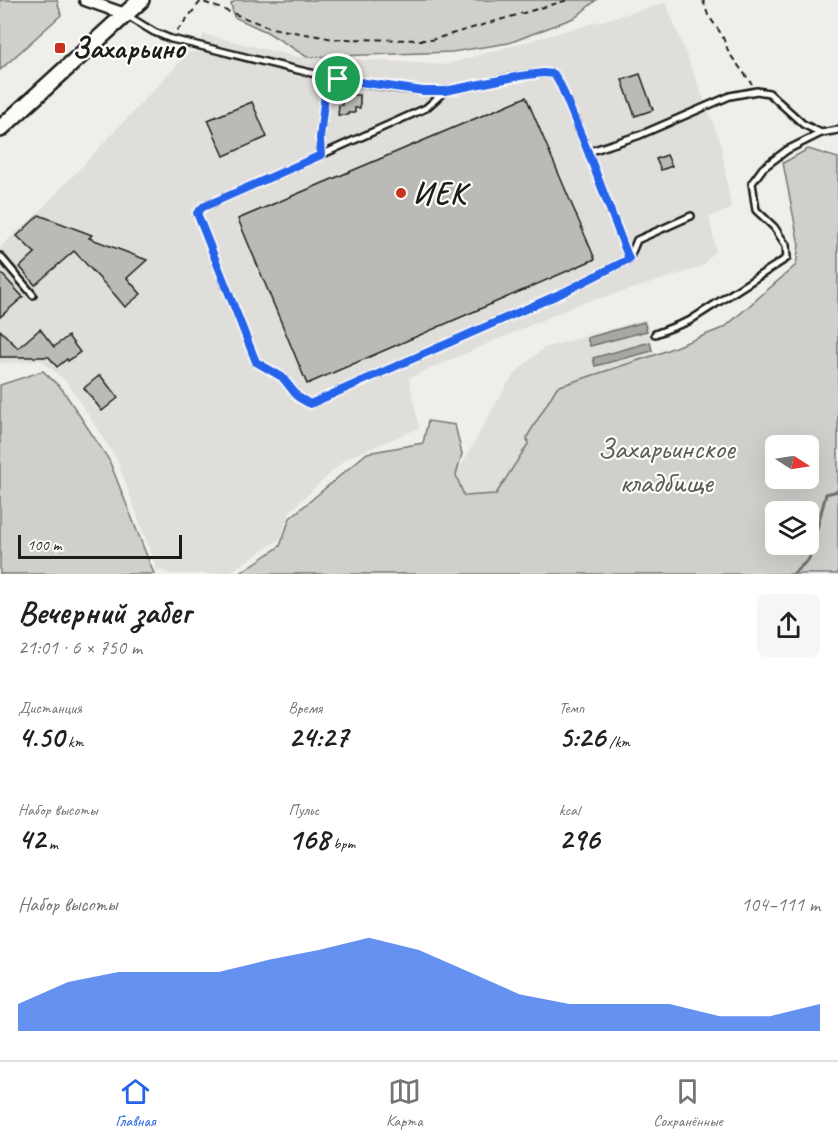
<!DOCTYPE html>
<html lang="ru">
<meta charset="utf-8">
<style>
:root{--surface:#fff;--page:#f6f6f6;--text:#202124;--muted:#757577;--line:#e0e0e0;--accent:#2563eb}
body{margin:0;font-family:Caveat,sans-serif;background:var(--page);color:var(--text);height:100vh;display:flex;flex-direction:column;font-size:22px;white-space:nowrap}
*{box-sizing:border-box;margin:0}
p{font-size:20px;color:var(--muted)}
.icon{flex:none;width:33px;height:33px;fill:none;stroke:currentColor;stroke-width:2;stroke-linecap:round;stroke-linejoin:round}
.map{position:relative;height:574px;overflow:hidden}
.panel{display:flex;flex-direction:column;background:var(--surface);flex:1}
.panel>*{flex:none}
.needle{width:39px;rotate:102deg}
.buttons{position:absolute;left:765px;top:435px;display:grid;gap:12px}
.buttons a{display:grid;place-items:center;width:54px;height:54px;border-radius:9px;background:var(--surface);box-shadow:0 6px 24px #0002;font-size:30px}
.scale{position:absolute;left:18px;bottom:15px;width:164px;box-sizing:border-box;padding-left:6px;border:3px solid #1c1c1c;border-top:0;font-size:16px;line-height:21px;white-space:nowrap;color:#1c1c1c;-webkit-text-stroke:4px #fdfcf7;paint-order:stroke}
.pin{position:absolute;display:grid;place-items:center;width:51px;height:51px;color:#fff;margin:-26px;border:3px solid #fff;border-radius:50%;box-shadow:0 2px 6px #0007}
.round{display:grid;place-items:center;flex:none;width:63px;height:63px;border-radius:9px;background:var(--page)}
.head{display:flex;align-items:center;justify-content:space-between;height:102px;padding:0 18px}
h1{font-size:33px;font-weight:700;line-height:45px}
.metrics{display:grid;grid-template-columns:repeat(3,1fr);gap:9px;height:102px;padding:6px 18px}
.metrics div{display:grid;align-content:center}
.metrics b{font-size:30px;font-weight:700}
.metrics small{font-size:16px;font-weight:400}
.metrics p{font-size:16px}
.chart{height:168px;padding:12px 18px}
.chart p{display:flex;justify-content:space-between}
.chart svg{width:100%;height:108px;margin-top:6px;fill:var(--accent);opacity:.7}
.menu{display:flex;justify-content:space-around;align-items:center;height:84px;border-top:2px solid var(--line);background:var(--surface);font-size:16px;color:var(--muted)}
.menu a{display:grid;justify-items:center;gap:3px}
.menu .current{color:var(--accent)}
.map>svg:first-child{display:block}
</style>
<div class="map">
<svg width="838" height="574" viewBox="0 0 838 574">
<rect width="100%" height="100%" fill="#f0eeea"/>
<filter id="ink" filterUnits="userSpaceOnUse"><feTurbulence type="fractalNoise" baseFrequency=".0167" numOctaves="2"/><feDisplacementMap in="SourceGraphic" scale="12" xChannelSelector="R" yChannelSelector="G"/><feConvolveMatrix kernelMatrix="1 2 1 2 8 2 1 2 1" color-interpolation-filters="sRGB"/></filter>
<g filter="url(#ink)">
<g fill="#e0deda">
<polygon points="666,3 721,143 731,209 709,217 716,250 703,266 643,286 579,304 409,378 419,428 347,458 291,510 280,539 227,574 173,574 157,570 117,460 67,382 42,361 0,363 0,247 38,213 189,52 199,52 203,34 297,57 390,61 443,65"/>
<polygon points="646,319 655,355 557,387 528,444 496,494 464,496 456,475 507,384 521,367 544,348"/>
</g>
<g fill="#d0cfcc" stroke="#767674" stroke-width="1.5" fill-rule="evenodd">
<polygon points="0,0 57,0 61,15 0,70"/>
<polygon points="236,0 596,0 576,17 509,43 452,52 307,57 267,32 234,17 231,4"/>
<path d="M808 149 838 158V574H239L280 546 290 518 367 453 423 443 428 421 455 425 462 454 456 475 464 496 496 494 528 444 527 437 557 387 655 355 725 327 796 265 799 245 783 163ZM776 446H808V478H776ZM776 512H808V544H776Z"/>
<polygon points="43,371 62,389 109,460 154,574 0,574 0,385"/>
</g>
<g fill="#a8a7a3" stroke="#706f6d" stroke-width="1.5">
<polygon points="644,322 647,331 590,346 587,338"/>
<polygon points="650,342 652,351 595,366 593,358"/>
</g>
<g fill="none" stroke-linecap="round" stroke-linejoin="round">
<polyline stroke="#706f6d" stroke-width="3" points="793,574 809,559 826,494 838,491"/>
</g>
<g fill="#bbbab6" stroke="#1c1c1c" stroke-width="1.5">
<polygon points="640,74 653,110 635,116 622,80"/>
<polygon points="348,95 360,95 360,108 355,108 355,113 348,113 348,115 338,115 339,105 342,105 342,99 348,99"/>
<polygon points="526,97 595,259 307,384 238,219"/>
<polygon points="252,102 267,137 224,156 208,120"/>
<polygon points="667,155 672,166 661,170 656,159"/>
<polygon points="39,215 92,235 89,238 147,260 127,278 141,294 125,307 115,295 74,251 35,285 20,267 35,253 17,236"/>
<polygon points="0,272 23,297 0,317"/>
<polygon points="40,329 54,347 68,336 80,352 68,361 67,359 57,367 49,357 0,357 0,330 18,348"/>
<polygon points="100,375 118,398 102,411 84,388"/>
</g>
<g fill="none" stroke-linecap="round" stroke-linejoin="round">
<defs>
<g id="lane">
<path d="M126 15 154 32 171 39C254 58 337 84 422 91 467 94 510 70 554 74L561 86 588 152 629 259"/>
<polyline points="327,76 320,138 321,155 203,207 197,213 256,362 282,377 298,397 310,404 562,293 629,259 637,240 691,216"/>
<polyline points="588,152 640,135 730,96 757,91 769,93 803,124 821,133 838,130"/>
<polyline points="321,155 426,108 445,91"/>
<polyline points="0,256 33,295"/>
<polyline points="655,334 689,321 787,258 786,245 774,227 756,210 752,183 763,168 787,150 821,133"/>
</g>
<polyline id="street" points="85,0 125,14"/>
<polyline id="secondary" points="0,129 141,0"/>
</defs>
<use href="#lane" stroke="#1c1c1c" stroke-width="10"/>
<use href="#street" stroke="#1c1c1c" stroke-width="15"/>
<use href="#secondary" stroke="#1c1c1c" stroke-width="20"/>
<g stroke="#1c1c1c" stroke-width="2" stroke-dasharray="6 4.5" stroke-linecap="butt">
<polyline points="703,0 708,15 722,35 729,53 752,84"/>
<polyline points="177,31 201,1 271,28 334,39 431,40 568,0"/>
</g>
<use href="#lane" stroke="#fdfcf7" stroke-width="5"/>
<use href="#street" stroke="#fdfcf7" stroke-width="10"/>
<use href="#secondary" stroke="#fdfcf7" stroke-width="15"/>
</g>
</g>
<g fill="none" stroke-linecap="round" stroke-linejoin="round" filter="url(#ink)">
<defs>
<polygon id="route" points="543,73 554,74 561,86 588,152 629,259 562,293 310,404 298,397 282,377 256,362 197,213 203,207 321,155 320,138 327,76 338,79 423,91 445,91 520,76"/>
</defs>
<use href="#route" stroke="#fff" stroke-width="12"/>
<use href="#route" stroke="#2563eb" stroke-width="8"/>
</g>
<g fill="#c8321e" stroke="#fdfcf7" stroke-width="2">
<rect x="54" y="42" width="12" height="12" rx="3"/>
<circle cx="401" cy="193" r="6"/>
</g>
<g text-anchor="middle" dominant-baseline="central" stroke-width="4.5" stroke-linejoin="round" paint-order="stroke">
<g font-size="30" font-weight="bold" fill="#1c1c1c" stroke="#fdfcf7" text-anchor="start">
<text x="72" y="48">Захарьино</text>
<text x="413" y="193">ИЕК</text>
</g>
<g font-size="30" fill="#5b5b5a" stroke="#fdfcf7">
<text x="666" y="448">Захарьинское<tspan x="666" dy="34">кладбище</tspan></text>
</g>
</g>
</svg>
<div class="buttons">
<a><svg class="needle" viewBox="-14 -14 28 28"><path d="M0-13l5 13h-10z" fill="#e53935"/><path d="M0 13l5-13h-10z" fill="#757577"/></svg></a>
<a><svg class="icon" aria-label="layers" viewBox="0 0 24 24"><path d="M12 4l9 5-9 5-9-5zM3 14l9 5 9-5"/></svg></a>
</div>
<div class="scale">100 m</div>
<div class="pin" style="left:338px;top:79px;background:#1e9e55"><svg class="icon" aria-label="arrive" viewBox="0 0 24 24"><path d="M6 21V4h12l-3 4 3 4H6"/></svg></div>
</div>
<section class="panel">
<div class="head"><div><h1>Вечерний забег</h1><p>21:01 · 6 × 750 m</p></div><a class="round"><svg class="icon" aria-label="share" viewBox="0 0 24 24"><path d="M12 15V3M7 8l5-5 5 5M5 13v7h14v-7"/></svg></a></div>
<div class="metrics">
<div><p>Дистанция</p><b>4.50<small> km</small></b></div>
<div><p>Время</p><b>24:27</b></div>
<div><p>Темп</p><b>5:26<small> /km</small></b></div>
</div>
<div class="metrics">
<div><p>Набор высоты</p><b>42<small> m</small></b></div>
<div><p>Пульс</p><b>168<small> bpm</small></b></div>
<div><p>kcal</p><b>296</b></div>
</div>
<div class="chart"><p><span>Набор высоты</span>104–111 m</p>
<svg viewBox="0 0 160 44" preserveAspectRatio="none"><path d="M0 44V33L10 24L20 20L30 20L40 20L50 15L60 11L70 6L80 11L90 20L100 29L110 33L120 33L130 33L140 38L150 38L160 33V44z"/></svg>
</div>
</section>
<nav class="menu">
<a class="current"><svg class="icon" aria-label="home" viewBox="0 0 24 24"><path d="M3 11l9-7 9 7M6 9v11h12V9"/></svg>Главная</a>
<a><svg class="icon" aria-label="map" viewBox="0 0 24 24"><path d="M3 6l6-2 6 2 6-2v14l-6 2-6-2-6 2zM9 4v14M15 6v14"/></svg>Карта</a>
<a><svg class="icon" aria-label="saved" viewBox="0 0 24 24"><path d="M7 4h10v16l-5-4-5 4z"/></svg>Сохранённые</a>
</nav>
